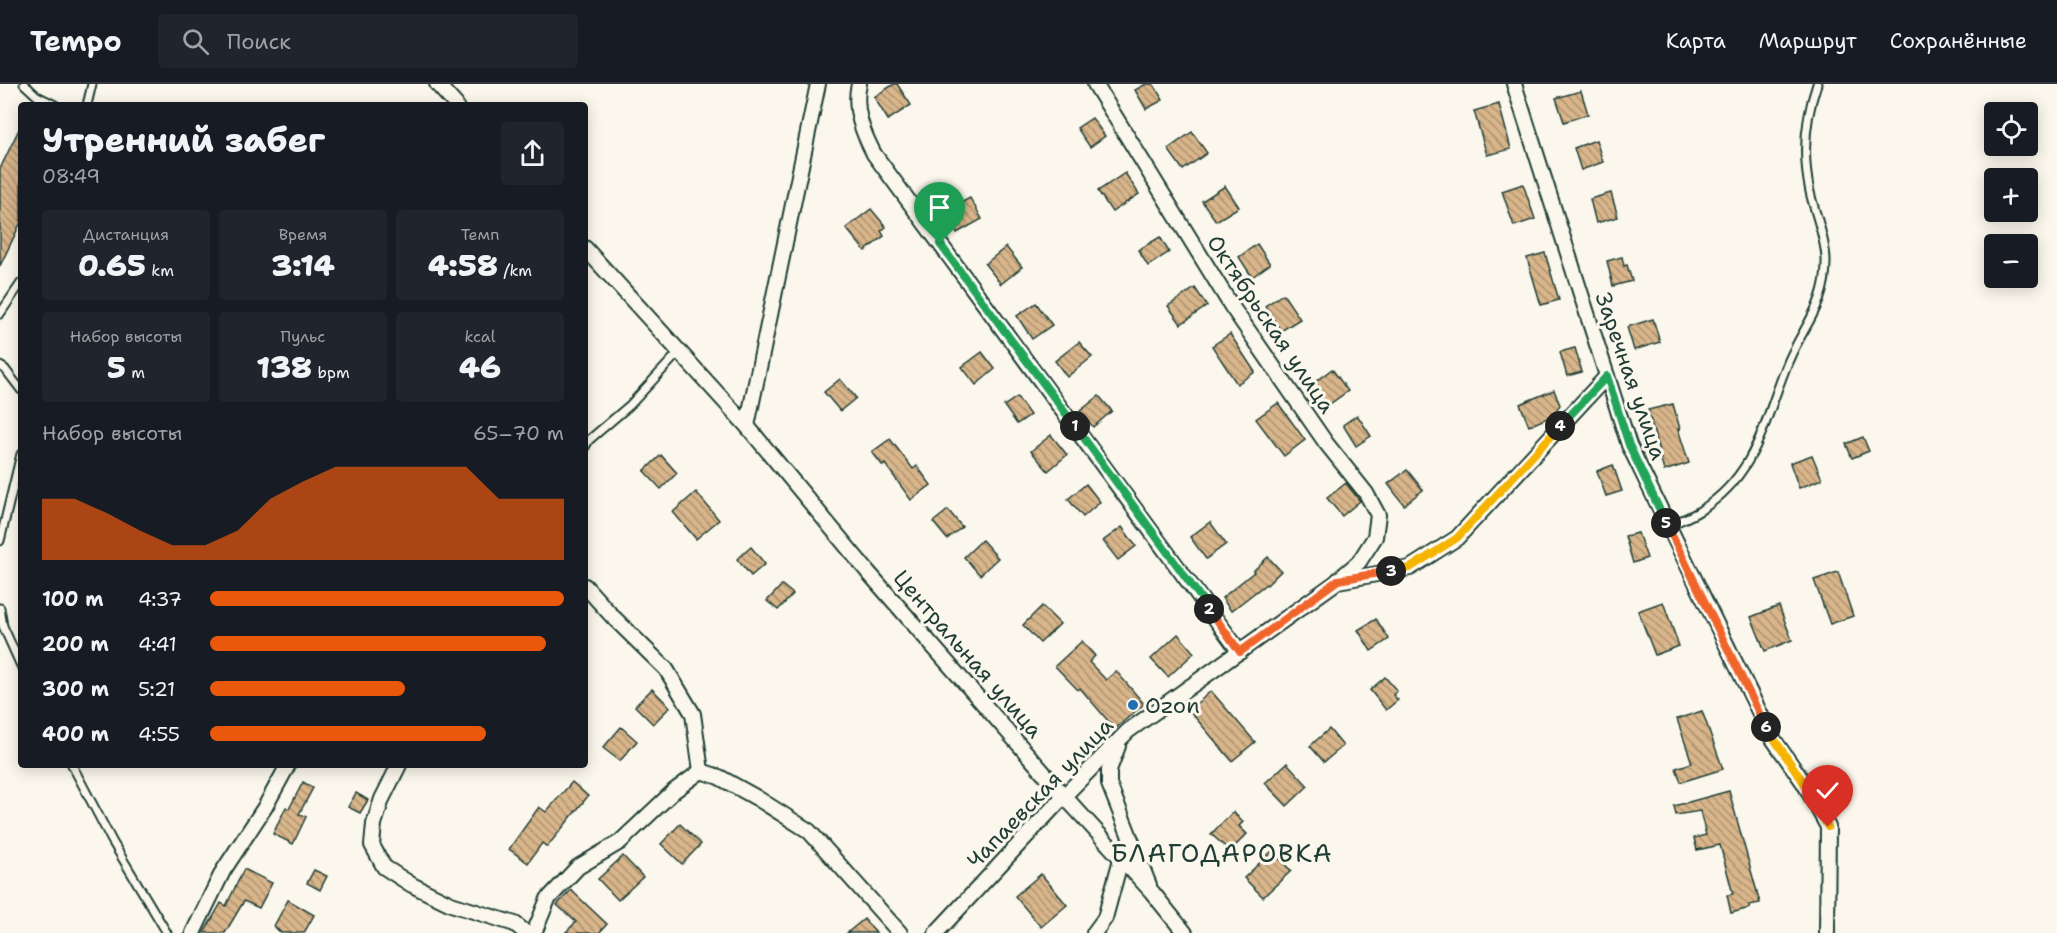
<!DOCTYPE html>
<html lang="ru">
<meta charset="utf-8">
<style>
:root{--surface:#171b24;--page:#20242c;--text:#f1f3f6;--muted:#9ea1a6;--line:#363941;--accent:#ea580c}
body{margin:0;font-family:"Shantell Sans",sans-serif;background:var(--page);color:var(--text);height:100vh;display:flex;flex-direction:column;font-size:22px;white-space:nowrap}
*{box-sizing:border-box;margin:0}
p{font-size:20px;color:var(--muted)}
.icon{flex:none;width:33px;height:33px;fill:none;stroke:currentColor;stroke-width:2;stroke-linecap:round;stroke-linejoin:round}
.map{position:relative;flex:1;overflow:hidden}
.panel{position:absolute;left:18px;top:18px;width:570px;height:666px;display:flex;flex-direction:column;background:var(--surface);border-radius:6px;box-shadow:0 3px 15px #0003}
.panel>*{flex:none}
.controls{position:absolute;left:1984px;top:18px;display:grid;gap:12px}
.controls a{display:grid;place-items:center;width:54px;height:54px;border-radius:6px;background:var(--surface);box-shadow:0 3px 15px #0003;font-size:30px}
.pin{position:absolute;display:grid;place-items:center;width:51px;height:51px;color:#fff;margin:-62px -26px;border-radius:50% 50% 50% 0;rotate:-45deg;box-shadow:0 0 6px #0007}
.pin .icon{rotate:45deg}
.km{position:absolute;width:30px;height:30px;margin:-15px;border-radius:50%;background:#222;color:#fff;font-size:16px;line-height:30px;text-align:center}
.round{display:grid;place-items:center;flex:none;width:63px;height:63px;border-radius:6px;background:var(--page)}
.overview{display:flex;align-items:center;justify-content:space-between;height:102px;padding:0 24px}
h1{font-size:33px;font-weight:800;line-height:45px}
.stats{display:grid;grid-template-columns:repeat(3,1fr);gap:9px;height:102px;padding:6px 24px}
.stats div{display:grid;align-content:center;border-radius:6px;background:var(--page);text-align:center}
.stats b{font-size:30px;font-weight:800}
.stats small{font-size:16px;font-weight:400}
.stats p{font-size:16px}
.chart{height:168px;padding:12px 24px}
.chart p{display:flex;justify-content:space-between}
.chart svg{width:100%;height:108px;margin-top:6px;fill:var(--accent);opacity:.7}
ul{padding:0 24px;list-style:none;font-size:20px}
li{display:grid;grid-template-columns:96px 72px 1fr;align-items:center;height:45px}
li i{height:15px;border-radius:8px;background:var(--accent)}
header{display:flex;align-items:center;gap:36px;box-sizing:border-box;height:84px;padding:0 30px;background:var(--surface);border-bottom:2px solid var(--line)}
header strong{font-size:28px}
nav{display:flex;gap:33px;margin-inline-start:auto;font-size:21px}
.search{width:420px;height:54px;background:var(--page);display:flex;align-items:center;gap:15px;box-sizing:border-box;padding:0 21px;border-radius:6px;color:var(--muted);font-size:22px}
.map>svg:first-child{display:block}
</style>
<header>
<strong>Tempo</strong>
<div class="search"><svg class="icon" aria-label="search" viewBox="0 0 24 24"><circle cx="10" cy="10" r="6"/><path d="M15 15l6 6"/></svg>Поиск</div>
<nav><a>Карта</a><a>Маршрут</a><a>Сохранённые</a></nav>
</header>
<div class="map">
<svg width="2057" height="849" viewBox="0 0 2057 849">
<defs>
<pattern id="building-back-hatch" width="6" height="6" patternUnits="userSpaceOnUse" patternTransform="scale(1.5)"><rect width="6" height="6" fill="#d8b58a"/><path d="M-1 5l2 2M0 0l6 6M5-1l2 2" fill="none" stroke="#af9472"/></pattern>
</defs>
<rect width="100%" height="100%" fill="#fbf7ec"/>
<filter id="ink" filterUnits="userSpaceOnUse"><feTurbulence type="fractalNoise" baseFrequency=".0167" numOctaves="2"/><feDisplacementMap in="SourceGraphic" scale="12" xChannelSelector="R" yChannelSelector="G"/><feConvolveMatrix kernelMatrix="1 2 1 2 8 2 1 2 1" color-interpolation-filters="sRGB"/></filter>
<g filter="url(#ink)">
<g fill="url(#building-back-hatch)" stroke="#1f3d34" stroke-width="1.5">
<polygon points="894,0 897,0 911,21 888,36 874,13"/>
<polygon points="1146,0 1153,0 1163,16 1146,25 1135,6"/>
<polygon points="1581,7 1588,30 1564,38 1556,14"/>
<polygon points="1499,20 1511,65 1487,71 1474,27"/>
<polygon points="1092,34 1105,52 1090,63 1077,44"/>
<polygon points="21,41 21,138 0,182 0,85"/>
<polygon points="1192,48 1207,69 1183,86 1168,65"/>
<polygon points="1596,56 1603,78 1581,86 1574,64"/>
<polygon points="1125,89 1139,110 1112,128 1098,107"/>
<polygon points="1523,100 1535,135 1514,142 1502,107"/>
<polygon points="1225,102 1239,123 1216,137 1202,117"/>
<polygon points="1611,109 1618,133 1596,139 1590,115"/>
<polygon points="970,114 982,135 957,149 945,127"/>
<polygon points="871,125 886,143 881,147 884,152 865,167 846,144"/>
<polygon points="1160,153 1169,168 1148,182 1138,166"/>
<polygon points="1257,160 1270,180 1252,193 1239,173"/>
<polygon points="1006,163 1022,183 1001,200 985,180"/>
<polygon points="1545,169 1559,216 1541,221 1527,174"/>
<polygon points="1622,173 1624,182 1627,181 1632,197 1613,202 1607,177"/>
<polygon points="1195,204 1207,222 1181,240 1168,222"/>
<polygon points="1283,210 1300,235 1281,247 1265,222"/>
<polygon points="1036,219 1052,241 1032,255 1017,232"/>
<polygon points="1653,235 1660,258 1634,266 1627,243"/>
<polygon points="1230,250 1255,288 1237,300 1212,262"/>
<polygon points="1079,258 1092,273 1067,293 1055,277"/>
<polygon points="1575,264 1582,288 1567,292 1560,268"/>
<polygon points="982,268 995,285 976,301 962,283"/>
<polygon points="1332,285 1348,307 1327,322 1312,300"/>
<polygon points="840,295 856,314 840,327 824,308"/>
<polygon points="1554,306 1560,321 1552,332 1529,342 1520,320"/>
<polygon points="1099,312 1112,327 1093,343 1080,327"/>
<polygon points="1017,313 1030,331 1017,340 1004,322"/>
<polygon points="1278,319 1305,356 1284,372 1256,335"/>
<polygon points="1673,320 1680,345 1678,345 1689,379 1664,387 1648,326"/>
<polygon points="1357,331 1371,352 1356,362 1343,341"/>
<polygon points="1051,351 1067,371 1048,387 1031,367"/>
<polygon points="1863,353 1869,367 1852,374 1846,360"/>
<polygon points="890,355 913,385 917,382 931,401 911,416 885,380 883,382 872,368"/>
<polygon points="661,371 677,389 661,405 644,387"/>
<polygon points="1812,371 1822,395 1799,404 1790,379"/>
<polygon points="1613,381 1622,407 1606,412 1597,387"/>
<polygon points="1407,386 1423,406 1404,421 1388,400"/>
<polygon points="1346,399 1360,417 1342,432 1327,414"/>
<polygon points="1086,400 1100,418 1083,433 1068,415"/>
<polygon points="696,408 719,436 696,455 673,428"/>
<polygon points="948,426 962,443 947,455 933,438"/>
<polygon points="1210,438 1226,460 1206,475 1190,453"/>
<polygon points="1122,443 1136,462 1118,476 1103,457"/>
<polygon points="1638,449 1647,474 1633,479 1625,452"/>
<polygon points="982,456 998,474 980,491 964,473"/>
<polygon points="751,463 765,480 751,492 737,475"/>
<polygon points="1268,473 1281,487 1267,501 1266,500 1231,527 1222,514 1254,488 1253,487"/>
<polygon points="1838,488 1853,532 1830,540 1814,496"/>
<polygon points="782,501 793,510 778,526 767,517"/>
<polygon points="1663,518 1679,562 1655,571 1638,527"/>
<polygon points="1042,522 1060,540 1040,559 1023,541"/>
<polygon points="1779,522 1792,556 1765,567 1751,533"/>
<polygon points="1376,535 1389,555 1371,567 1358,546"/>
<polygon points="1178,550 1194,569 1168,593 1151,575"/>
<polygon points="1082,557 1095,572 1089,578 1106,596 1116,587 1144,620 1115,645 1080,604 1078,606 1055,582"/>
<polygon points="1385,593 1397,607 1393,611 1398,616 1386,626 1370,606"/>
<polygon points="652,605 670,623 653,640 635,622"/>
<polygon points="1211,607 1255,658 1232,677 1189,626"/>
<polygon points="1702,627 1723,685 1681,698 1676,684 1692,679 1677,635"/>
<polygon points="621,643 637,657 620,677 603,664"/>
<polygon points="1329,645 1343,662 1324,678 1310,662"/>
<polygon points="1287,679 1308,702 1287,722 1265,699"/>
<polygon points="303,698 313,704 299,730 306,733 293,760 273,750 286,723 289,725"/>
<polygon points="572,698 588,712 547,763 542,759 528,779 509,765 539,723 546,728"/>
<polygon points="1729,707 1760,819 1749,821 1750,824 1731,829 1727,811 1733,810 1720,761 1697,766 1694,754 1706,751 1700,727 1676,731 1674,722"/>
<polygon points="356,709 368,716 360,729 348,723"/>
<polygon points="1233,728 1243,738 1239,742 1247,750 1230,767 1211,750"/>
<polygon points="680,740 701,760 682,780 661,760"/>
<polygon points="1272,767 1291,787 1263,813 1244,794"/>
<polygon points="623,772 643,793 618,816 598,795"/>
<polygon points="244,785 272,799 259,824 244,817 225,849 204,849 221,819 226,822"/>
<polygon points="314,786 327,792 320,806 307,799"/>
<polygon points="1041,790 1067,821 1041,843 1015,812"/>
<polygon points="571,806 607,840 599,849 565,849 576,838 557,821"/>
<polygon points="288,816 314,831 304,849 281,849 274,842"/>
<polygon points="864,835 876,849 847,849"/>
</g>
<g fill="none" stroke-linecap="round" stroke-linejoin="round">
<defs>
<g id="lane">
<polyline points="24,0 37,12 55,21"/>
<polyline points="87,21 92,0"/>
<polyline points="0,230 21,199"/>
<polyline points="0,282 5,285 21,306"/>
<polyline points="585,363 589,356 630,321 679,268"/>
<path d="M1668 442C1678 437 1691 433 1701 426 1759 389 1764 334 1789 276 1805 239 1827 220 1826 175 1825 152 1815 130 1810 108 1802 71 1805 35 1817 0"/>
<polyline points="0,457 21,370"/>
<polyline points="0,524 3,542 21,582"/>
<polyline points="72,681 112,757 167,849"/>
</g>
<g id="street">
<polyline points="437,0 456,21"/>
<path d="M859 0C853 25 863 49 874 70L1240 568"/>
<polyline points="1095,0 1232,223 1326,359 1366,409 1378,431 1375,453 1359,478 1339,495"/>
<polyline points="1514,0 1629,361 1771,652 1804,699 1828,743 1827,849"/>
<polyline points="585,164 747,342 868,488 1064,712 1152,808 1185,849"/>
<polyline points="747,342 818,0"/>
<polyline points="585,502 612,532 666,585 693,630 701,687"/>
<polyline points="1118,662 1109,686 1109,700 1149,801"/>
<polyline points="399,681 382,715 374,740 372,761 384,783 412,801 451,820 515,840 526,849"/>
<polyline points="701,687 719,693 757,714 809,747 900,849"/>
<polyline points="193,849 223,787 265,723 288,681"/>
<polyline points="534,849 548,815 578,783 620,758 674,707 701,687"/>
<polyline points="936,849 1064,712 1128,647 1338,497 1410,484 1457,454 1607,292"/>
<polyline points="1094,849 1105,834 1121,775"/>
</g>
</defs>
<use href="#lane" stroke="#1f3d34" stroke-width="11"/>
<use href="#street" stroke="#1f3d34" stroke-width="18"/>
<use href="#lane" stroke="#fbf7ec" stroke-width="7"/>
<use href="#street" stroke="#fbf7ec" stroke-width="14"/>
</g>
</g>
<g fill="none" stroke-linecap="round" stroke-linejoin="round" filter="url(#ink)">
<defs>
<polyline id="split-1" points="940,160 1075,342"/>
<polyline id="split-2" points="1075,342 1209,525"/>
<polyline id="split-3" points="1209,525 1240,568 1338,496 1391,487"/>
<polyline id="split-4" points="1391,487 1410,484 1457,454 1560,342"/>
<polyline id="split-5" points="1560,342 1607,292 1629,361 1666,439"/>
<polyline id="split-6" points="1666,439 1766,643"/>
<polyline id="split-7" points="1766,643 1804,699 1828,743"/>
</defs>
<use href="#split-1" stroke="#fff" stroke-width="12"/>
<use href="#split-2" stroke="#fff" stroke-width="12"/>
<use href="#split-3" stroke="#fff" stroke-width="12"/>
<use href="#split-4" stroke="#fff" stroke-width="12"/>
<use href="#split-5" stroke="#fff" stroke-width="12"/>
<use href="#split-6" stroke="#fff" stroke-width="12"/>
<use href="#split-7" stroke="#fff" stroke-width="12"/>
<use href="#split-1" stroke="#22a559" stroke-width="8"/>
<use href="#split-2" stroke="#22a559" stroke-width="8"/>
<use href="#split-3" stroke="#f0652b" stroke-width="8"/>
<use href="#split-4" stroke="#f5b400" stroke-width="8"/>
<use href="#split-5" stroke="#22a559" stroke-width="8"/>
<use href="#split-6" stroke="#f0652b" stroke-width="8"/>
<use href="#split-7" stroke="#f5b400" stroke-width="8"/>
</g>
<circle fill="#1f6fb2" stroke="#fbf7ec" stroke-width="2" cx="1133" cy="621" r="6"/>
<g text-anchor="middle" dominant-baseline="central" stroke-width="6" stroke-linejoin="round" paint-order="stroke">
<g font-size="22" fill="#1f3d34" stroke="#fbf7ec">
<text transform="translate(1271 240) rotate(56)">Октябрьская улица</text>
<text transform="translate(1631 292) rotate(71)">Заречная улица</text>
<text transform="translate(968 570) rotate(49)">Центральная улица</text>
<text transform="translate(1040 709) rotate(-46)">Чапаевская улица</text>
</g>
<g font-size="22" fill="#1f3d34" stroke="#fbf7ec" text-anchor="start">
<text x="1145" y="621">Ozon</text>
</g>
<g font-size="26" letter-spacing="1.5" fill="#1f3d34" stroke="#fbf7ec">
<text x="1222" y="768">БЛАГОДАРОВКА</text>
</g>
</g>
</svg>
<div class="controls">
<a><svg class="icon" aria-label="locate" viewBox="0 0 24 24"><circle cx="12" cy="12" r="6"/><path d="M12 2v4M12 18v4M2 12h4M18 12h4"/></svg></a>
<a>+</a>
<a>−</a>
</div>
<div class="pin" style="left:940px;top:160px;background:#1e9e55"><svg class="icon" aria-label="arrive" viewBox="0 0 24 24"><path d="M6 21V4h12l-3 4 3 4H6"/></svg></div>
<div class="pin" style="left:1828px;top:743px;background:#d93025"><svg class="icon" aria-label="check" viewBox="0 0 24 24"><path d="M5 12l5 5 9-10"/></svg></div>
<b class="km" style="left:1075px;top:342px">1</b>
<b class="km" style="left:1209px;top:525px">2</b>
<b class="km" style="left:1391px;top:487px">3</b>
<b class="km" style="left:1560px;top:342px">4</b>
<b class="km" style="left:1666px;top:439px">5</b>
<b class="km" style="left:1766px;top:643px">6</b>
<section class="panel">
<div class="overview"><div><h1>Утренний забег</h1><p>08:49</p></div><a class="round"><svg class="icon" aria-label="share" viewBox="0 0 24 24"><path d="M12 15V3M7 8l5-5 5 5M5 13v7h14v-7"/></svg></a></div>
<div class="stats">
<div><p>Дистанция</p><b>0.65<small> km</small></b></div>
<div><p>Время</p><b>3:14</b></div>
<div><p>Темп</p><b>4:58<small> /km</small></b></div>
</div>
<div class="stats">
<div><p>Набор высоты</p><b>5<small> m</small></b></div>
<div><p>Пульс</p><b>138<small> bpm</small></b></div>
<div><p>kcal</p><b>46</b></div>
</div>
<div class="chart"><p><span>Набор высоты</span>65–70 m</p>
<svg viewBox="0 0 160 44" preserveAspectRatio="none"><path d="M0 44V19L10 19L20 25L30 32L40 38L50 38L60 32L70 19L80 12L90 6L100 6L110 6L120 6L130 6L140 19L150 19L160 19V44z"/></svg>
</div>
<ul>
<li><b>100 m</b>4:37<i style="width:100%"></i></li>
<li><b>200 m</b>4:41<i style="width:95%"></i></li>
<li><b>300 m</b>5:21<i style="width:55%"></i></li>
<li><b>400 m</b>4:55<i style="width:78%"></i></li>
</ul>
</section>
</div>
